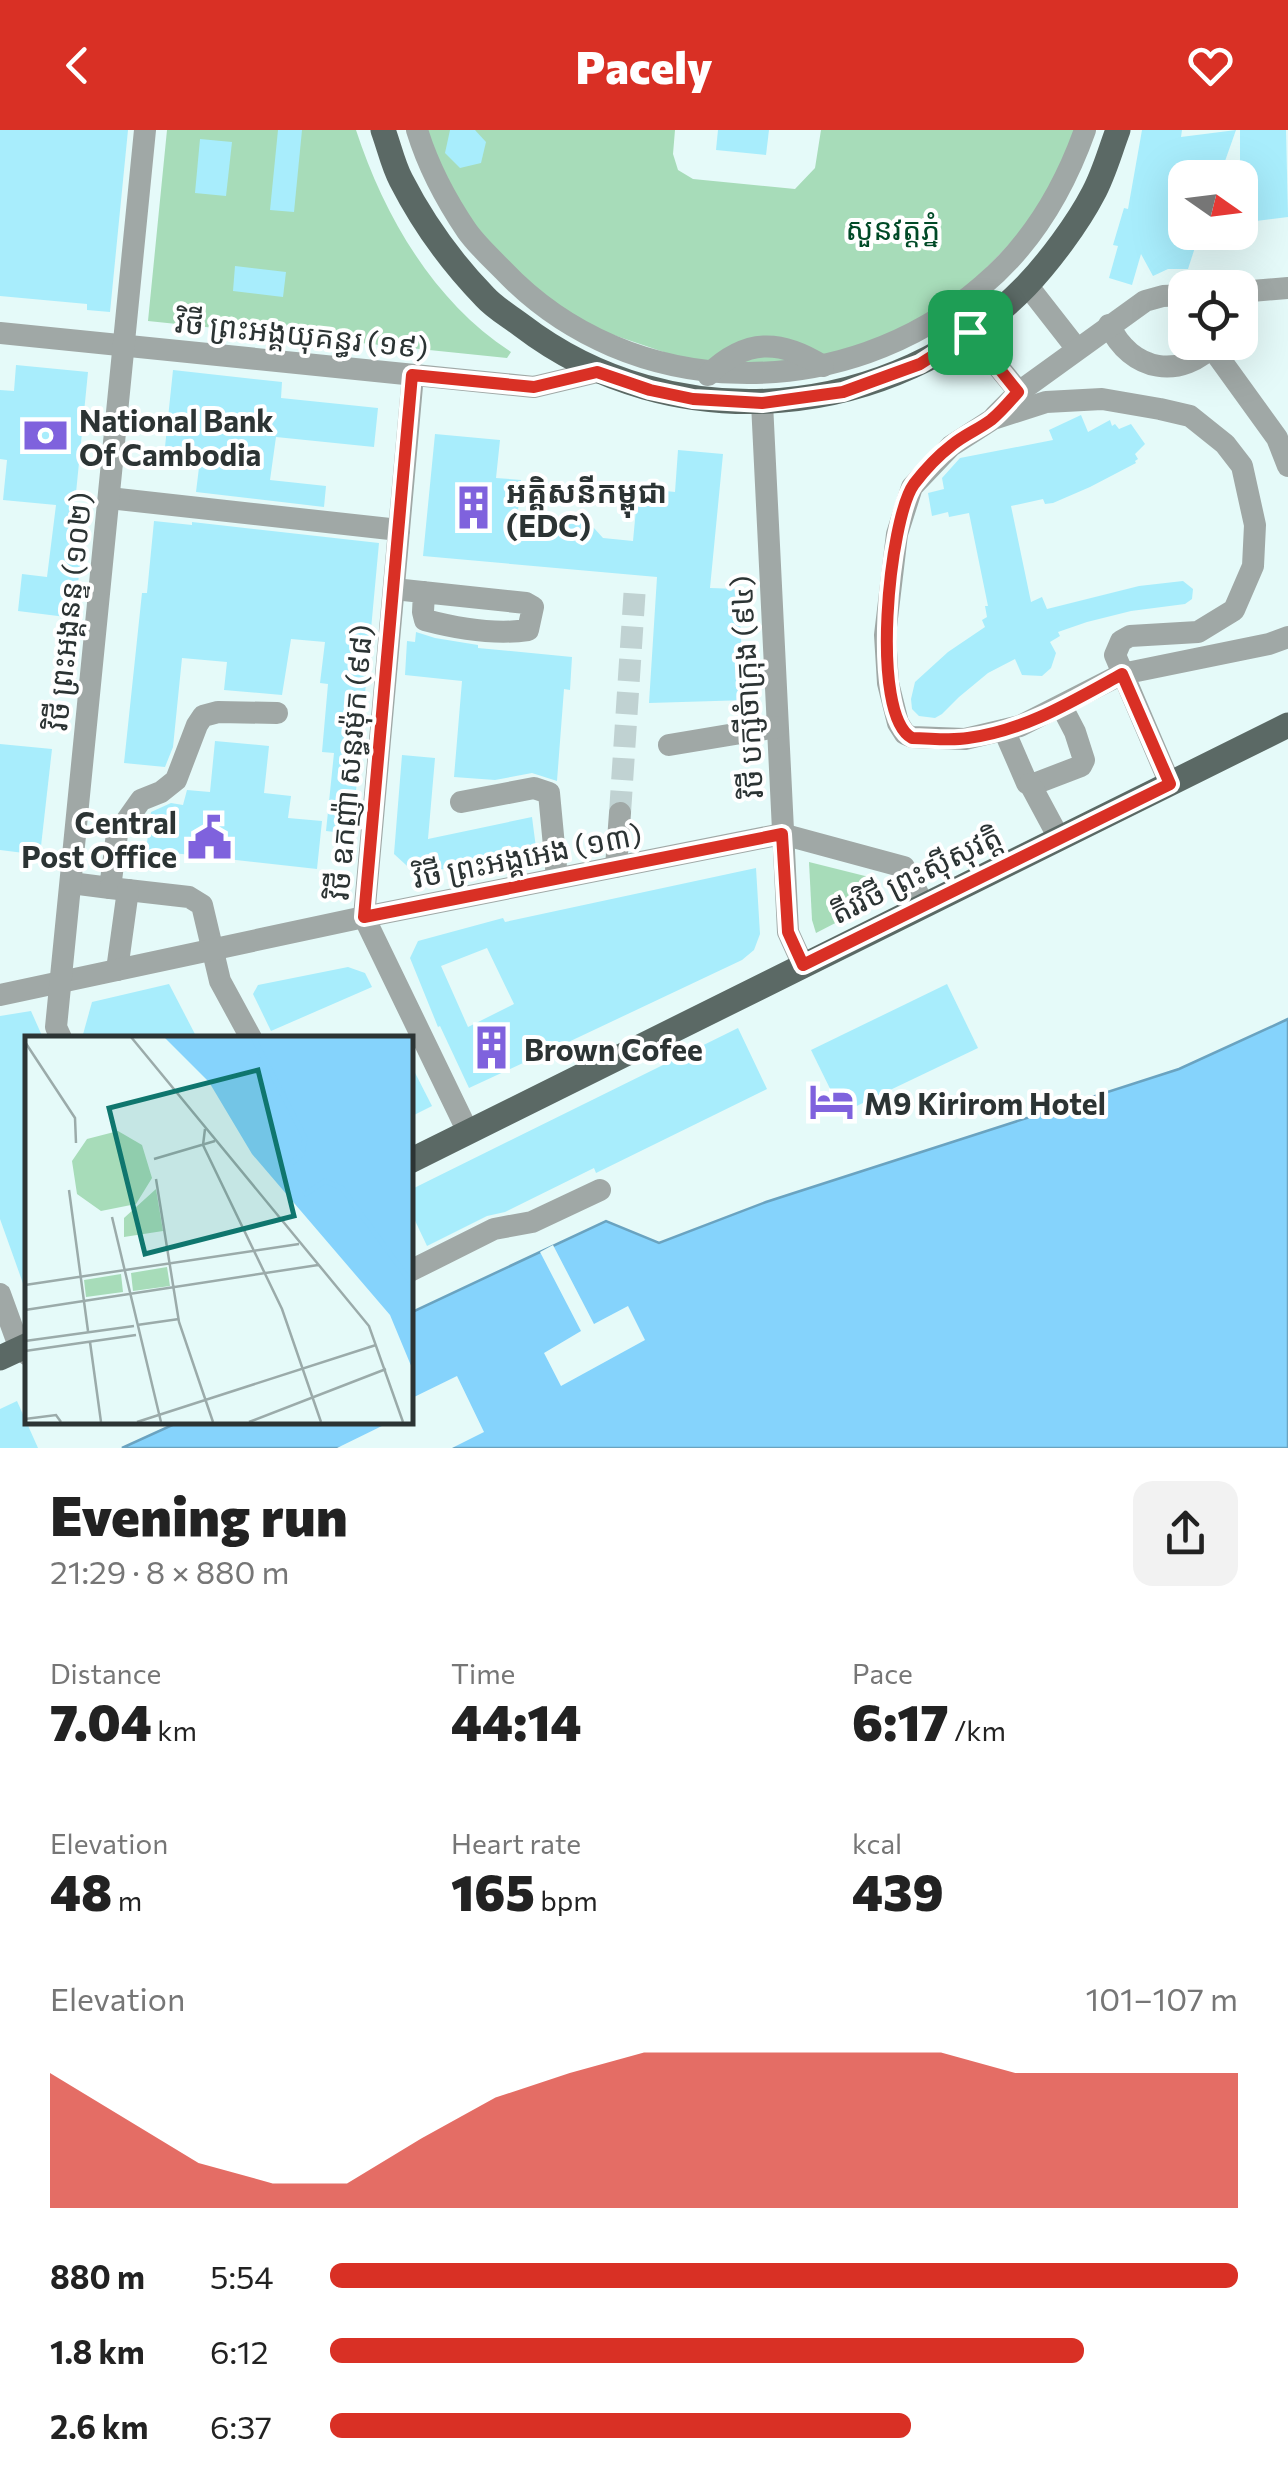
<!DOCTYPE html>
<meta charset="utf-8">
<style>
:root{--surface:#fff;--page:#f2f2f2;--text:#222;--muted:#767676;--accent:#d93025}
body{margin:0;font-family:Commissioner,"Noto Sans Khmer",sans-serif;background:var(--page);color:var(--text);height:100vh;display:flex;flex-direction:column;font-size:38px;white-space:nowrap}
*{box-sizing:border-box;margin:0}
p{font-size:32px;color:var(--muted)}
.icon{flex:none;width:55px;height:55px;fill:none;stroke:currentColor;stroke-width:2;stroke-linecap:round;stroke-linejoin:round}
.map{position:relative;height:1318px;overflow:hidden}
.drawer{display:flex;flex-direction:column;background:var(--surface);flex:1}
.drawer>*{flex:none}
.needle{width:65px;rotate:104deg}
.fabs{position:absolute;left:1168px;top:30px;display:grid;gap:20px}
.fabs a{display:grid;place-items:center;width:90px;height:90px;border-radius:20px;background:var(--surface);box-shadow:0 10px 40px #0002;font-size:50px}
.pin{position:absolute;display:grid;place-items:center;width:85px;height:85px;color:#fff;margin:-42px;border-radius:20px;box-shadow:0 5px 15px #0006}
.round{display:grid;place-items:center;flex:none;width:105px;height:105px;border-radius:20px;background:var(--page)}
.headline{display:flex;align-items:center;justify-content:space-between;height:170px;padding:0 50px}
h1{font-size:55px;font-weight:800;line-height:75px}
.figures{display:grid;grid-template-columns:repeat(3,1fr);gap:15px;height:170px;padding:10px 50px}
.figures div{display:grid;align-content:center}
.figures b{font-size:50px;font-weight:800}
.figures small{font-size:28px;font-weight:400}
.figures p{font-size:28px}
.chart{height:280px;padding:20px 50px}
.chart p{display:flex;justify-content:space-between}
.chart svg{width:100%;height:180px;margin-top:10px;fill:var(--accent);opacity:.7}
ul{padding:0 50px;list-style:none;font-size:32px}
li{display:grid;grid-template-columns:160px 120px 1fr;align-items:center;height:75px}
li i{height:25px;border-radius:12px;background:var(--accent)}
header{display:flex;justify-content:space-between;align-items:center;height:130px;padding:0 50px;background:var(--accent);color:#fff;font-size:45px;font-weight:800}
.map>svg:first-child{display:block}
</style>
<header><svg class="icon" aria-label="back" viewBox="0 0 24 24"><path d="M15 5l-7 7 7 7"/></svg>Pacely<svg class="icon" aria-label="heart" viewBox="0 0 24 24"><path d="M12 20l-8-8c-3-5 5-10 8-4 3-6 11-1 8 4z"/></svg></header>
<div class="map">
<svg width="1288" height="1318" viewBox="0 0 1288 1318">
<rect width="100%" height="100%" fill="#e5faf9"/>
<g fill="#a7dcb9">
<path d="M167 0H356C384 86 434 172 511 222L507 228 148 191Z"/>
<polygon points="421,0 675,0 673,24 678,40 693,49 795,59 815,38 821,0 1080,0 1044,78 946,180 837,229 711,238 569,190 472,101"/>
<polygon points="809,732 873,748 881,759 876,772 816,803 812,790"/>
</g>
<polygon fill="#85d3fc" stroke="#6aa3c0" stroke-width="2.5" points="1288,889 1288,1318 122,1318 181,1291 410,1290 410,1183 606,1091 659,1113 766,1072 1179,939"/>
<g fill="#e5faf9">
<polygon points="553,1115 594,1194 628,1176 645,1210 561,1256 544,1223 581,1201 540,1122"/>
<polygon points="457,1246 484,1302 452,1318 337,1318 386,1294 385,1291 410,1290 410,1269"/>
</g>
<g fill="#a8edfc" fill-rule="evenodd">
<polygon points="0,0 128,0 110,182 87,180 87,174 0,166"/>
<polygon points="278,0 302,0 294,82 270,80"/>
<polygon points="450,0 475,0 486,12 481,33 460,38 445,23"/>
<polygon points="718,0 769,0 766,25 716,20"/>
<polygon points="1142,0 1182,0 1181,7 1236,0 1219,48 1185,48 1185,102 1200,102 1188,139 1168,139 1153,146 1141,124 1132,155 1109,148 1118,116 1113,115 1124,78 1128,79"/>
<polygon points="1240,0 1286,0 1288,87 1240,93"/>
<polygon points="200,9 232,12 226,66 195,63"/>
<polygon points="235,136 286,142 283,167 233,161"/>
<polygon points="16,235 88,242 74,383 86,385 74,488 18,481 22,444 47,447 56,375 3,370 7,330 0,329 0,260 14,261"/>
<polygon points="173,240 282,252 281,268 378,278 374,317 276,307 270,350 326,356 324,377 196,362 201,321 165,317"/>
<polygon points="1081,285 1088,302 1110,290 1112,296 1115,294 1119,299 1131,294 1145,314 1135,324 1138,329 1135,331 1136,333 1090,357 1053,373 1045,374 1043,369 1011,376 1031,472 1042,467 1047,479 1139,456 1183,451 1193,459 1192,469 1185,474 1131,481 1087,492 1058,502 1060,506 1050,512 1056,523 1051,538 1042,546 1022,545 1015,529 988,543 959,567 942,584 935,588 919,586 912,579 911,569 915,552 948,522 985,497 982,490 987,487 985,476 988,476 969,383 949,387 948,382 932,386 928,363 944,359 942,348 960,328 1053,310 1049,300"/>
<polygon points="435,304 500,310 496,348 521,350 516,401 554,404 566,395 580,392 593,397 603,408 633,411 638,358 675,362 678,320 723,324 710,458 739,459 742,531 745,530 748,570 649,573 657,447 423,426"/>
<polygon points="154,391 192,395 192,392 379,413 352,704 326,701 334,623 322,622 328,554 320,553 325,512 291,509 282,565 224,560 227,532 182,528 173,617 165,637 124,633 142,463 147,463"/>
<polygon points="416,502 435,508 478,515 478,518 572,527 570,560 564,559 557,651 532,643 495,650 454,647 462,551 405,545 407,511 415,512"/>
<polygon points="215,611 269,616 264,663 291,666 288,688 322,691 317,739 146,720 151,682 171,673 183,675 187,660 210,662"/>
<polygon points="0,614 52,619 40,725 0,720"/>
<polygon points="402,625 435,628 428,709 532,687 536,718 417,745 394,724"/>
<path d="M756 738 760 804 754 820 742 830 560 916 563 922 541 932 538 926 469 958 440 896 438 897 410 828 418 811 503 788 505 792ZM487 818 514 874 468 897 441 836Z"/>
<polygon points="348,837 365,843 372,857 271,901 253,864 258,855"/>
<polygon points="169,854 197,908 82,908 92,872"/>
<polygon points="947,854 978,918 842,983 811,920"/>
<polygon points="31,881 43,908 28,908 28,1158 25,1159 0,1089 0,886"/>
<polygon points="738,898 767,959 596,1043 594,1038 505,1082 487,1086 427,1116 410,1080 410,1060"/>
<polygon points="410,933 432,976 410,987"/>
<polygon points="17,1271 38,1318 0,1318 0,1279"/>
</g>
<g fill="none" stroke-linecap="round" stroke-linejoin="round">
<polyline stroke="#c0d2d2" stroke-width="22" stroke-dasharray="22 11" stroke-linecap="butt" points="620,683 635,456"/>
<g stroke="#a0a8a6" stroke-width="22">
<path d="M417 0C428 36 446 70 467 101 477 115 491 128 503 140 630 274 845 275 982 156 1031 115 1064 59 1085 0"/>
<polyline points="1027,155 1077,219"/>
<polyline points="1240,162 1288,158"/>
<path d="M1109 195C1131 242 1181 251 1217 212"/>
<polyline points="0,203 534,257 597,242"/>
<polyline points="970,203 1019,262"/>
<polyline points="1212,218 1277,308 1288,336"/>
<polyline points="413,245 364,787 468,1002"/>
<path d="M708 245C746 208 780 209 823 236"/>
<polyline points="762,273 788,802 803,835"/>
<polyline points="995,286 1019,262 1145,171 1163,166 1185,165"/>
<polyline points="109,368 399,400"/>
<path d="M394 459 526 473 533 477 528 500C494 505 459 499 425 490L423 482 424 462"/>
<polyline points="1004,600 1027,653 1034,654 1081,636 1084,630 1075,602 1062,577"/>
<polyline points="669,615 777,597"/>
<polyline points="1030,654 1059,708"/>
<polyline points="1170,654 1115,525 1121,511 1130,506 1198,502 1234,480 1253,436 1255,395 1242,336 1225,314 1190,286 1160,279 1102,269 1046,272 993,289 951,316 912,357 897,404 885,505 888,553 898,593 905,604 912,607 965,609 1020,596 1122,544 1269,514 1288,507"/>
<polyline points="461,672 534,658 549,663 557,748"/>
<polyline points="616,737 620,683"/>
<polyline points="71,753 110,758 117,704 141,670 161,662 176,650 197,595 203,586 218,582 277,583"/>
<polyline points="110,758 189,767 202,775 220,851 251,908"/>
<polyline points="117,840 128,760"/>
<polyline points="0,865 364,787 782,704 904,737 924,775"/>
<polyline points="61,908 56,897 145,0"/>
<polyline points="410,1141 494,1099 532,1092 600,1060"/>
<polyline points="0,1164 20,1219 28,1225"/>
</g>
<g stroke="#5b6965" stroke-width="25">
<path d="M383 0C389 16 393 35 401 50 423 93 451 132 485 167 495 178 509 186 521 195 672 311 893 293 1026 156 1049 132 1078 93 1093 64 1104 44 1110 21 1118 0"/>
<polyline points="410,1031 1288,595"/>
<polyline points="0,1228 28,1215"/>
</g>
</g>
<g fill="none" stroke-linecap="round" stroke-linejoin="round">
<defs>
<path id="route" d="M970 202 1018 262C1010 271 1001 282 991 290 979 299 964 305 952 315 939 325 924 341 914 354 889 389 869 585 912 608 930 608 950 611 968 608 1024 601 1073 571 1122 544L1170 654 803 835 788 802 782 704 364 787 412 245 534 257 597 242 650 260 693 269 762 273 843 262 920 234Z"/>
</defs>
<use href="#route" stroke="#fff" stroke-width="20"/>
<use href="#route" stroke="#d93025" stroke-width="12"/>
</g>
<defs>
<symbol id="bank-bare" viewBox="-9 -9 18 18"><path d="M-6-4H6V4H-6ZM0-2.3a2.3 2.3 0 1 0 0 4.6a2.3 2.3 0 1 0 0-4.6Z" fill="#7f62dd" stroke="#fff" stroke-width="2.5" paint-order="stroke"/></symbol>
<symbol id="building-bare" viewBox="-9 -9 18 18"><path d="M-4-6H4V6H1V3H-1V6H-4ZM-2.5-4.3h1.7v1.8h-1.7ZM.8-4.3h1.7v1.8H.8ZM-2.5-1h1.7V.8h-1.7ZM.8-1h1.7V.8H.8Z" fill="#7f62dd" stroke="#fff" stroke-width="2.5" paint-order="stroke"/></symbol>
<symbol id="civic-bare" viewBox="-9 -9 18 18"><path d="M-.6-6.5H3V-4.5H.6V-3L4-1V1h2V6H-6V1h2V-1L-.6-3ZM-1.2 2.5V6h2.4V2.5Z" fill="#7f62dd" stroke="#fff" stroke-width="2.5" paint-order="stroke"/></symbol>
<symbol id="hotel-bare" viewBox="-9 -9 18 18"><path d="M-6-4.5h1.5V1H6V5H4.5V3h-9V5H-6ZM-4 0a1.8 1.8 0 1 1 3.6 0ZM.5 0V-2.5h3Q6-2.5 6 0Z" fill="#7f62dd" stroke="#fff" stroke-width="2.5" paint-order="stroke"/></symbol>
</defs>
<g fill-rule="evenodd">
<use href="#bank-bare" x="14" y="274" width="63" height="63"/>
<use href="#building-bare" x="442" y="346" width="63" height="63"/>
<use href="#civic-bare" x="178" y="676" width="63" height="63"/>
<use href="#building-bare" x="460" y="886" width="63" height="63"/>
<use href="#hotel-bare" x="800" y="940" width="63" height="63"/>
</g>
<g text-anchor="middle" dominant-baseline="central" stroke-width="8" stroke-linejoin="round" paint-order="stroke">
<g font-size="30" fill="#004a27" stroke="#fff">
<text x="893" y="97">សួនវត្ដភ្នំ</text>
</g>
<g font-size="30" fill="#2c3434" stroke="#fff">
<text transform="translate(302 203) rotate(6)">វិថី ព្រះអង្គយុគន្ធរ (១៩)</text>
<text transform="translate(67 481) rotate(-84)">វិថី ព្រះអង្គនន្ទ (១០២)</text>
<text transform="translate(745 557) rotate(-93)">វិថី បក្សីចំាក្រុង (៩៤)</text>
<text transform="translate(348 632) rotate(-85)">វិថី ឧកញ៉ា សន្ធរម៉ុក (៩៨)</text>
<text transform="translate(527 724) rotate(-11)">វិថី ព្រះអង្គអេង (១៣)</text>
<text transform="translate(915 743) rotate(-26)">តីរវិថី ព្រះស៊ីសុវត្តិ</text>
</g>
<g font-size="30" font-weight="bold" fill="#2c3434" stroke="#fff" text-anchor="start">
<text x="79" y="289">National Bank<tspan x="79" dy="34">Of Cambodia</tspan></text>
<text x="506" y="360">អគ្គិសនីកម្ពុជា<tspan x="506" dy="34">(EDC)</tspan></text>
<text x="177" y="691" text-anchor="end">Central<tspan x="177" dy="34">Post Office</tspan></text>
<text x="524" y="918">Brown Cofee</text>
<text x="864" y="972">M9 Kirirom Hotel</text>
</g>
</g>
<g transform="translate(25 906)">
<rect width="388" height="388" fill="#e5faf9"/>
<path d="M93 95 117 109 127 142 111 168 76 175 52 158 47 125 62 103ZM131 153 138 195 99 201V182ZM142 231 145 250 108 255 106 237ZM96 238 98 256 61 261 59 244Z" fill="#a7dcb9"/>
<path d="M139 1H387V332L365 279 227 118 184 46Z" fill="#85d3fc"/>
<path fill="none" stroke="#85d3fc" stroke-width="5" d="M228 1 280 102 277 118 260 133M279 159 300 145 317 152 388 249"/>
<path fill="none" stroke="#9babaa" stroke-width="2.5" d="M106 1 344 290 378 386M0 6 50 82 51 107M180 93 178 109 257 273 296 386M129 123 190 105M131 143 154 286 188 386M44 154 63 295M87 181 136 386M0 249 274 208M0 274 293 229M112 289 154 283M0 305 109 290M65 306 76 386M0 315 111 299M0 383 31 379 36 386M112 386 351 309M224 386 361 333"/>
<path fill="#0f766e" fill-opacity="0.15" stroke="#0f766e" stroke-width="5" d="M233 34 269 180 120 218 84 72Z"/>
<rect width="388" height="388" fill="none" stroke="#2c3434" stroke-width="5"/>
</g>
</svg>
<div class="fabs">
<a><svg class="needle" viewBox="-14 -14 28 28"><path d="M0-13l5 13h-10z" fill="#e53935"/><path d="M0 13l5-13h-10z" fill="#767676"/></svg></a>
<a><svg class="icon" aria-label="locate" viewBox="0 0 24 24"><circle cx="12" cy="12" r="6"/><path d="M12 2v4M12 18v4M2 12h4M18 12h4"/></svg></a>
</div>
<div class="pin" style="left:970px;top:202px;background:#1e9e55"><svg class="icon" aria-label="arrive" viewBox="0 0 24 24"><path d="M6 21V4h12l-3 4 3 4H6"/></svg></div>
</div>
<section class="drawer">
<div class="headline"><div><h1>Evening run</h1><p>21:29 · 8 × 880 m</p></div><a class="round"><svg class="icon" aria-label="share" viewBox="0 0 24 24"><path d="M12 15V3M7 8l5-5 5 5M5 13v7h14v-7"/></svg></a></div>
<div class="figures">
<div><p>Distance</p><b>7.04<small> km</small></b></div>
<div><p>Time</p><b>44:14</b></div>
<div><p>Pace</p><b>6:17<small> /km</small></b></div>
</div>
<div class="figures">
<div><p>Elevation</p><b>48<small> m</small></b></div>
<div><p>Heart rate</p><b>165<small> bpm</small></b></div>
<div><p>kcal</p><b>439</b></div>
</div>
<div class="chart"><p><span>Elevation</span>101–107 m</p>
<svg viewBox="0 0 160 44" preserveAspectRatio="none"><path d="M0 44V11L10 22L20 33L30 38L40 38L50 27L60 17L70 11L80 6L90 6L100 6L110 6L120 6L130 11L140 11L150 11L160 11V44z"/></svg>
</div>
<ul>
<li><b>880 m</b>5:54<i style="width:100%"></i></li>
<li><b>1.8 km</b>6:12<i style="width:83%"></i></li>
<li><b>2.6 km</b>6:37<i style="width:64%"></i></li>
</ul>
</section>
